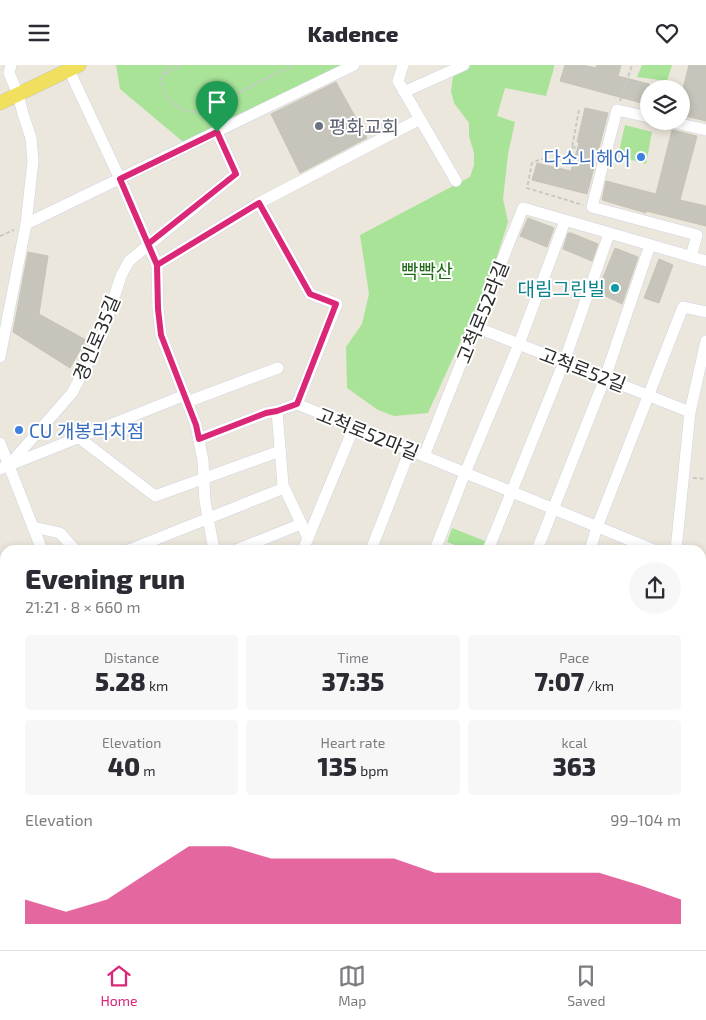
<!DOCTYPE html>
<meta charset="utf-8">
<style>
:root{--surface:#fff;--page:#f7f7f7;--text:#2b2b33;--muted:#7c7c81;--line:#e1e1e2;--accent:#db2777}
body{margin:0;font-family:"Exo 2","Noto Sans KR",sans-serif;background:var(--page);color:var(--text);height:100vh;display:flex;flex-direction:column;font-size:19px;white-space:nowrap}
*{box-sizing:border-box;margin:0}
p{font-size:16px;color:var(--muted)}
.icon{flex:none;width:28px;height:28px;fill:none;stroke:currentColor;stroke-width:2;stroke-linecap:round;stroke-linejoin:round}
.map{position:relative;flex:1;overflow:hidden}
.side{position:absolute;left:0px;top:480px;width:706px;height:405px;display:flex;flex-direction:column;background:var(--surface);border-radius:15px 15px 0 0;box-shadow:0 2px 8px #0003}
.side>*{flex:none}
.controls{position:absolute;left:640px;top:15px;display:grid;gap:10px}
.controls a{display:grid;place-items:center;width:50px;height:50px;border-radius:50%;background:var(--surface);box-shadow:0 2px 8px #0003;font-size:25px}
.pin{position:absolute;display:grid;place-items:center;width:42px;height:42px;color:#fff;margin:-51px -21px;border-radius:50% 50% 50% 0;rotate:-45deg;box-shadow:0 0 5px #0007}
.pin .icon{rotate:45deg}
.round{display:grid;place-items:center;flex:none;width:52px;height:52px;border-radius:26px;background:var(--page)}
.head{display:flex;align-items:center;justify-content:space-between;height:85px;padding:0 25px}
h1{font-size:28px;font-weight:800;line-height:38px}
.figures{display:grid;grid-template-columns:repeat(3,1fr);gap:8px;height:85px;padding:5px 25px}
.figures div{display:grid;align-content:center;border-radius:5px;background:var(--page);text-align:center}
.figures b{font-size:25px;font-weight:800}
.figures small{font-size:14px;font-weight:400}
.figures p{font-size:14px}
.chart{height:140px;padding:10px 25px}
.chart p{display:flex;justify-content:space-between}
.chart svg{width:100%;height:90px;margin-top:5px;fill:var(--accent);opacity:.7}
header{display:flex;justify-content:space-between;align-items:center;height:65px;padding:0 25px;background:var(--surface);font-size:22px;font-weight:800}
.tab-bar{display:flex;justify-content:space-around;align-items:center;height:70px;border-top:1px solid var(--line);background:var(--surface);font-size:14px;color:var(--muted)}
.tab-bar a{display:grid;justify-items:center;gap:2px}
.tab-bar .selected{color:var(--accent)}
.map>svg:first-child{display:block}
</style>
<header><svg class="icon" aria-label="menu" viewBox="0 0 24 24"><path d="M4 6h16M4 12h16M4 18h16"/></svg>Kadence<svg class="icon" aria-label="heart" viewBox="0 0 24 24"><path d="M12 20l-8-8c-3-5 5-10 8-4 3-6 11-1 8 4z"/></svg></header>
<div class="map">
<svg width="706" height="885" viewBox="0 0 706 885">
<rect width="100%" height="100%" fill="#ece7dc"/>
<polygon fill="#eee7cb" points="378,880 533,880 538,885 375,885"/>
<g fill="#a8e398">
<polygon points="116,0 349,0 188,81 120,24"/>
<polygon points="464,0 554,0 554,3 546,31 505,23 497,51 515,57 508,89 503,134 508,157 492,207 428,348 394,351 378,345 347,323 346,282 362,259 369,229 360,170 470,112 474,100 474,88 469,71 469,58 454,38 451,26 454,4"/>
<polygon points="642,0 672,0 667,16 637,12"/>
<polygon points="625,60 652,67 646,99 618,91"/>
<polygon points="452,463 485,476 482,485 467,485 447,477"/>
</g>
<g fill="#c7c4bb" stroke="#c7c3b5">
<polygon points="565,0 583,0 596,3 597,0 621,0 618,11 649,19 649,40 560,16"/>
<polygon points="689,0 706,0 706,56 681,50 681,31"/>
<polygon points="336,17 367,73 300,108 271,49"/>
<polygon points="585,43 608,48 587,129 532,115 537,98 571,106 579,78 577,77"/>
<polygon points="672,65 697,71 680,135 706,141 706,161 646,146 646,148 602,135 606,116 656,129"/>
<polygon points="528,153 554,163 547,182 520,171"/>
<polygon points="568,168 571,168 598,179 592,196 563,184"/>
<polygon points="615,183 638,192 622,239 597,227"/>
<polygon points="28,187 48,191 39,249 86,275 70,303 13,267"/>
<polygon points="659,194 673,200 659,238 644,233"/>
</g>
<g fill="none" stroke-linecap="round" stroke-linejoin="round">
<defs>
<g id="minor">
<polyline points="403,0 398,16 456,116"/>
<polyline points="69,5 120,114 157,200 158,244 161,270 196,360 203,396 205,436 214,485"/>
<polyline points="404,27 464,0"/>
<polyline points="649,52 617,45 592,142 697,170 691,192"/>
<polyline points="667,56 706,65"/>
<polyline points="259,138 310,229 337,239 297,339 654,485"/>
<polyline points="26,159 354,0"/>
<polyline points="157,200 259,138 420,54"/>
<polyline points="476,262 690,347"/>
<polyline points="0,292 26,159 33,96 31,73 23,49 18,29 9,8 11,0"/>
<polyline points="187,337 278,303"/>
<polyline points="297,339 277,346 283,420 308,473"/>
<polyline points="78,372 155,431 280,386"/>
<polyline points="199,374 266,348 277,346"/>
<polyline points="0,378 42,485"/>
<polyline points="424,391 523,143 706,196"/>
<polyline points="9,400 72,328 102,270 121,211 129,196 236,109 217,67"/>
<polyline points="0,404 185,330"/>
<polyline points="33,462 60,468 75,485"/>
<polyline points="129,485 284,423"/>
<polyline points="236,485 301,459"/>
<polyline points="303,485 354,362"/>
<polyline points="371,485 410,385"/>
<polyline points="435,485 465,408 519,279 565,156"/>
<polyline points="488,485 564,297 609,169"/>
<polyline points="537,485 605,313 650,180"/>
<polyline points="590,485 597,462 683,242 706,247"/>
<polyline points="676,485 690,347 706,276"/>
<polyline points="0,535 5,533"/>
<polyline points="701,559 706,559"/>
<polyline points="0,652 3,662"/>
<polyline points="0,683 5,687"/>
<polyline points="0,736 5,739"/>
<polyline points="701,768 706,771"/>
<polyline points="701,830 706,833"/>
<polyline points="701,848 706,841"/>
<polyline points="117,880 118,885"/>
<polyline points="192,880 194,885"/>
<polyline points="271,880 274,885"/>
<polyline points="365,880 377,885"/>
<polyline points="551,880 556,885"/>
</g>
<g id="major">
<polyline points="0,38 79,0"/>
<polyline points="0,881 10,885"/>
</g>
</defs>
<use href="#minor" stroke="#d1d2e3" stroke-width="12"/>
<use href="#major" stroke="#c8c8c8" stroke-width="15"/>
<g stroke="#c8c8c8" stroke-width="2" stroke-dasharray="4 2.5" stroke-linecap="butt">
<path d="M169 0C167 3 164 7 163 10 157 27 178 48 194 47 198 46 202 45 206 44L294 0"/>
<polyline points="165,9 181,0"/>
<polyline points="620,36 632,0"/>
<polyline points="579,45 569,98 541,94 532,98 527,123 583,140"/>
<polyline points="572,82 596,87"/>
<polyline points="0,171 14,165"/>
<polyline points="693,413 706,414"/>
</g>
<use href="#minor" stroke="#fff" stroke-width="11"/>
<use href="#major" stroke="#f0e05d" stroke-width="14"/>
</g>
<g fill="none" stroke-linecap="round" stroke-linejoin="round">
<defs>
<polyline id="route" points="217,67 236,109 148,179 157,200 158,244 161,270 196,360 199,374 266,348 277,346 297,339 336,239 310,229 259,138 157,200 120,114 217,67"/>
</defs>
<use href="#route" stroke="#fff" stroke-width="10"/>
<use href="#route" stroke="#db2777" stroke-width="6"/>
</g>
<circle fill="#6b7280" stroke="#fff" stroke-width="2" cx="319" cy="61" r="5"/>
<g fill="#3f7fe0" stroke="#fff" stroke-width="2">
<circle cx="641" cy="92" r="5"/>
<circle cx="19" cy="365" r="5"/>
</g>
<circle fill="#0f9aa8" stroke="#fff" stroke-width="2" cx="615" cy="223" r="5"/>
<g text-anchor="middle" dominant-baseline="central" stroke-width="4" stroke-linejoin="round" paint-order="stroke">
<g font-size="19" fill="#5b616d" stroke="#fff" text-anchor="start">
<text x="329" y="61">평화교회</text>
</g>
<g font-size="19" fill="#366cbe" stroke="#fff" text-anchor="end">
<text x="631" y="92">다소니헤어</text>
<text x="29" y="365" text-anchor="start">CU 개봉리치점</text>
</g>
<g font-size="19" fill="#21671a" stroke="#fff">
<text x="427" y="205">빡빡산</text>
</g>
<g font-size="19" fill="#0d838f" stroke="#fff" text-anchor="end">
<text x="605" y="223">대림그린빌</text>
</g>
<g font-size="19" fill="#2a2a2a" stroke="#fff">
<text transform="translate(482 247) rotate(-68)">고척로52라길</text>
<text transform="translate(96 273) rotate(-67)">경인로35길</text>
<text transform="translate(583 304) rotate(21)">고척로52길</text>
<text transform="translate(368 368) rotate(22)">고척로52마길</text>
</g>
</g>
</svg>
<div class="controls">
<a><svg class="icon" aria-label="layers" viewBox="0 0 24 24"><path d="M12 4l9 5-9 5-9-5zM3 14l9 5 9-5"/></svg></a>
</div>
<div class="pin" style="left:217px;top:67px;background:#1e9e55"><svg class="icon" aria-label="arrive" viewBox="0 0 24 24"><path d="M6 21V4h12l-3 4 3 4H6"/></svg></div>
<section class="side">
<div class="head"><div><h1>Evening run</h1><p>21:21 · 8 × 660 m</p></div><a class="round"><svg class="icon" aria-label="share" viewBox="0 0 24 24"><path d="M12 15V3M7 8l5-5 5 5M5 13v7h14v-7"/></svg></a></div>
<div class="figures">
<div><p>Distance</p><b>5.28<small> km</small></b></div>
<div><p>Time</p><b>37:35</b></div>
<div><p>Pace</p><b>7:07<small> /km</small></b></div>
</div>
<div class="figures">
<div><p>Elevation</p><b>40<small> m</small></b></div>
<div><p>Heart rate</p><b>135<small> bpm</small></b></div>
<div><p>kcal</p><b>363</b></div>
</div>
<div class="chart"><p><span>Elevation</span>99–104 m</p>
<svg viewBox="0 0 160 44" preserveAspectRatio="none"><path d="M0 44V32L10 38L20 32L30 19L40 6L50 6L60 12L70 12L80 12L90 12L100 19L110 19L120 19L130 19L140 19L150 25L160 32V44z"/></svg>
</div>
</section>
</div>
<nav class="tab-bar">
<a class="selected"><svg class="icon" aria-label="home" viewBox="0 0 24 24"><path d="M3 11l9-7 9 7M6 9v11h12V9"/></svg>Home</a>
<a><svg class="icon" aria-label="map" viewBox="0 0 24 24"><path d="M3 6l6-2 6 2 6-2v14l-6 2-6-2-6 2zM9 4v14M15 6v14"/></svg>Map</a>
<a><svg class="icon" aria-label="saved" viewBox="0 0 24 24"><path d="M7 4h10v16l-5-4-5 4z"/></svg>Saved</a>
</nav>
